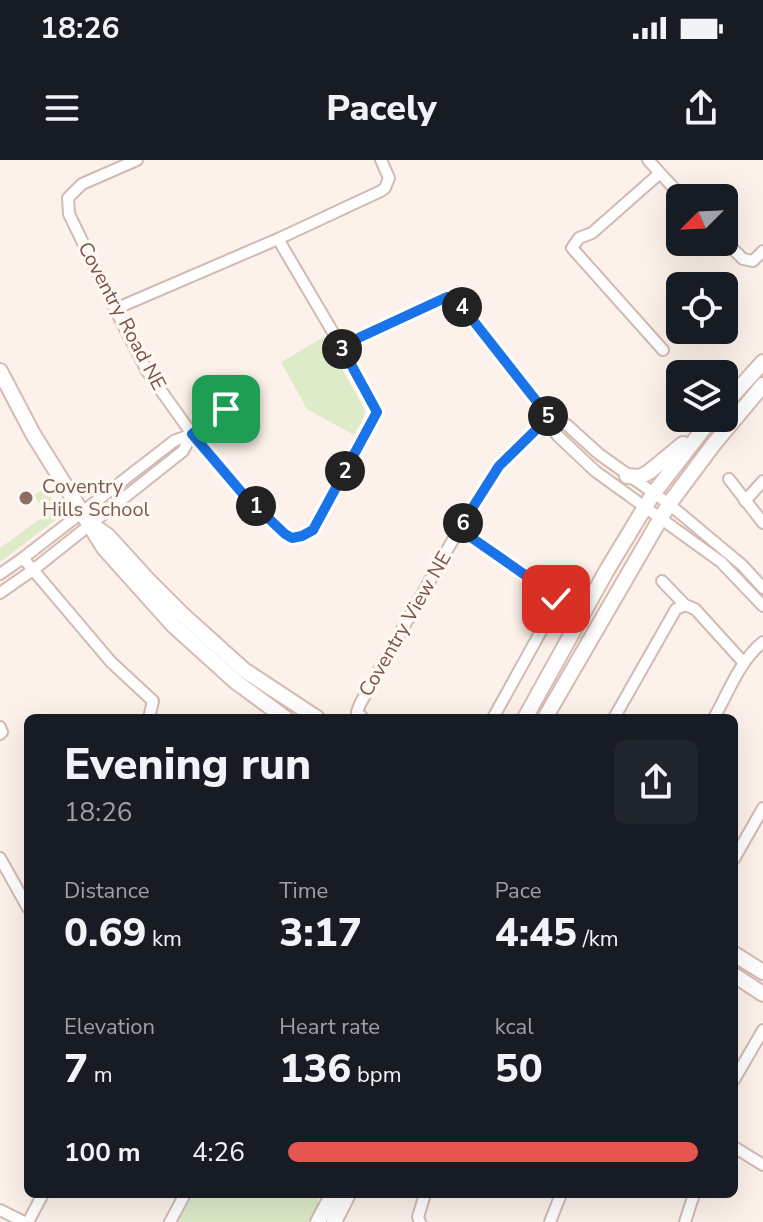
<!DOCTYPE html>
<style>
:root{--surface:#171b24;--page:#20242c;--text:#f1f3f6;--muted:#9ea1a6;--accent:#e65550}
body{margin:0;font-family:"Nunito Sans",sans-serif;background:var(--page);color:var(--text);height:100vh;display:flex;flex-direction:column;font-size:30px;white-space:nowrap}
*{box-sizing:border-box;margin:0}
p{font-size:26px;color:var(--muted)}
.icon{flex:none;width:44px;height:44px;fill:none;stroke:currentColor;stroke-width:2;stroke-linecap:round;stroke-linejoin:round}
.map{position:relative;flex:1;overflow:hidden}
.side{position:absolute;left:24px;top:554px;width:714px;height:484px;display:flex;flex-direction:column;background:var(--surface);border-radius:12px;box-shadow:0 8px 32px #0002}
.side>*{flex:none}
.needle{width:52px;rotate:246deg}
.controls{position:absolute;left:666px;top:24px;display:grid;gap:16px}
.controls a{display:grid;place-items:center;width:72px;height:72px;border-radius:12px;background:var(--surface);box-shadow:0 8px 32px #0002;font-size:40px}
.pin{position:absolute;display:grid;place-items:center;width:68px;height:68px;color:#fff;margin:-34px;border-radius:16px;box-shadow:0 4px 12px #0006}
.km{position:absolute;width:40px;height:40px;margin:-20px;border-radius:50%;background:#222;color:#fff;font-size:22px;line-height:40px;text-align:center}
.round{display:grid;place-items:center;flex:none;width:84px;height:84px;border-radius:12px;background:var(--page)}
.summary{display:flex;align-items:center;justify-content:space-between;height:136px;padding:0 40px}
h1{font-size:44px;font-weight:800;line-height:60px}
.metrics{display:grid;grid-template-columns:repeat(3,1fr);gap:12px;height:136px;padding:8px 40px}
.metrics div{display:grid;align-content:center}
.metrics b{font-size:40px;font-weight:800}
.metrics small{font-size:22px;font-weight:400}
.metrics p{font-size:22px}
ul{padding:0 40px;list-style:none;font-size:26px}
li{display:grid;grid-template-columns:128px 96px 1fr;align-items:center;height:60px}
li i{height:20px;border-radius:10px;background:var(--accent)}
.status{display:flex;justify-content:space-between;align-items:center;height:56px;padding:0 40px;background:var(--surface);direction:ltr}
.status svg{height:22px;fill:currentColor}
header{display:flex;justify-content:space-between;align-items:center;height:104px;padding:0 40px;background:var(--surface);font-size:36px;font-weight:800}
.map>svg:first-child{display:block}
</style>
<div class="status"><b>18:26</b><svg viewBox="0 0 49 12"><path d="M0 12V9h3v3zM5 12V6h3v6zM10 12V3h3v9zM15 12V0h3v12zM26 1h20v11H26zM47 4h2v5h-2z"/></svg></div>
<header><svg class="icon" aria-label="menu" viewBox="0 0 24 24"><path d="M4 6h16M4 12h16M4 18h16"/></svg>Pacely<svg class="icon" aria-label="share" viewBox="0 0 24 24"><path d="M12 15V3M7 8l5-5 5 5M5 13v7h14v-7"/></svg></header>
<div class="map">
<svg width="763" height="1062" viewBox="0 0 763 1062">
<rect width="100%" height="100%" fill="#fdf2eb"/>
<g fill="#ddebc8">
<polygon points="324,177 365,250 364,257 354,275 307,249 281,202"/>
<polygon points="45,328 58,349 58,358 0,402 0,388 47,354 34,335"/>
<polygon points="193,1034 315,1034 320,1044 310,1062 178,1062"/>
</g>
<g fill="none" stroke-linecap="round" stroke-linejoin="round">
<defs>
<g id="street">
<polyline points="137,0 82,24 68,38 69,54 115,149 147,211 192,274 243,334 285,374 292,378 302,376 313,370 377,252 341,186 278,79"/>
<polyline points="648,0 683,38"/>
<polyline points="659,14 592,73 579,78 572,88 663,190"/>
<polyline points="724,80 743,99 753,101 763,91"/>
<polyline points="115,149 278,79 381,31 385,28 389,18 381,0"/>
<polyline points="341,186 447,137 453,137 461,145 549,257 557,275 595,311 721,402 763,446"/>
<polyline points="549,257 567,265 599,294 669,344 742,405 763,428"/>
<polyline points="729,319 763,363"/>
<polyline points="745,341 763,321"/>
<polyline points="459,369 554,435 556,444 493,558"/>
<polyline points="23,398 111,502 153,541 149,558"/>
<polyline points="0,414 23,398 174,281 192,274 226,249"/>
<polyline points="662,421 685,445 695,449 744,503"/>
<polyline points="0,433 33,410 183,291 192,274"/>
<polyline points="363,558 357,552 360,544 459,369 499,306 549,257"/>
<polyline points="614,558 676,449 685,445"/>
<path d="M714 558C728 533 740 500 763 482"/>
<polyline points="0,567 2,572 0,574"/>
<polyline points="0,698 28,748"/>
<polyline points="734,699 763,648"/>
<polyline points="734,920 763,870"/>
<polyline points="734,987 763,1005"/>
<polyline points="0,1050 24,1062"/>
<polyline points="28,1062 43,1034"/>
<polyline points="170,1062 185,1034"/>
<polyline points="420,1062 418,1057 425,1034"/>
<polyline points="550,1062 561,1034"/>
<polyline points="685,1062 694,1034"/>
</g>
<g id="secondary">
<polyline points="0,211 33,274 104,388 173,465 235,521 285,558"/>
<polyline points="724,245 763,202"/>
<polyline points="627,316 640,317 649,312 683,284"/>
<polyline points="94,366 108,376 148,420 183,455 244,510 317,558"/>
<polyline points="525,558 607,410 653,334 712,258"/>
<polyline points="545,558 669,344 713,285 763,225"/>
<polyline points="734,794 763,812"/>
<polyline points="734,815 763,834"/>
<polyline points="318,1062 333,1034"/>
<polyline points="334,1062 348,1034"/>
</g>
</defs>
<use href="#street" stroke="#d2bab2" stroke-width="14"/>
<use href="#secondary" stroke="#d7bbb2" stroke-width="18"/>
<use href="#street" stroke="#fff" stroke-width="10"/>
<use href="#secondary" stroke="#fff" stroke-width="14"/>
</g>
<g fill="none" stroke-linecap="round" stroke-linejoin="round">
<defs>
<polyline id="route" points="226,249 192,274 243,334 285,374 292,378 302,376 313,370 377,252 341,186 447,137 453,137 461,145 549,257 499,306 459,369 554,435 556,439"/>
</defs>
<use href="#route" stroke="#fff" stroke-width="16"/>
<use href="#route" stroke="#1a73e8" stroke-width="10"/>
</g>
<circle fill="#8d6e63" stroke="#fff7f1" stroke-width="3" cx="26" cy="338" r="8"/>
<g text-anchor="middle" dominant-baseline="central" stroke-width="7" stroke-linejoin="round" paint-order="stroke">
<g font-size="20" fill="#79544d" stroke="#fff7f1">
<text transform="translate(122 156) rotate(62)">Coventry Road NE</text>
<text transform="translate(405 464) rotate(-60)">Coventry View NE</text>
</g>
<g font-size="20" fill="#785e54" stroke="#fff7f1" text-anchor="start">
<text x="42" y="326">Coventry<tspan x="42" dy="23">Hills School</tspan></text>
</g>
</g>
</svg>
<div class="controls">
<a><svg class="needle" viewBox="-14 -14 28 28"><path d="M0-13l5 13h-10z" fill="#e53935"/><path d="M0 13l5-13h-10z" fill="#9ea1a6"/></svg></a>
<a><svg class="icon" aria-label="locate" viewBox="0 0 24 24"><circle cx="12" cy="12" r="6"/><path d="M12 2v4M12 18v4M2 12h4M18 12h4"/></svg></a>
<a><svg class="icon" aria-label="layers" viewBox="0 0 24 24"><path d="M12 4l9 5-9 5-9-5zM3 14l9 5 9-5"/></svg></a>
</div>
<div class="pin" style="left:226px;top:249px;background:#1e9e55"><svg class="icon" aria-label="arrive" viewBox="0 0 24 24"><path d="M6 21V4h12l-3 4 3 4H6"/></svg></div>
<div class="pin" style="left:556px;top:439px;background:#d93025"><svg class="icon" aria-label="check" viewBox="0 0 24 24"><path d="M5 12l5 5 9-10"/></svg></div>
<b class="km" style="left:256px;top:346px">1</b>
<b class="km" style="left:345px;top:311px">2</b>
<b class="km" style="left:342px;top:189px">3</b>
<b class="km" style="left:462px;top:147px">4</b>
<b class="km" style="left:548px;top:256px">5</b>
<b class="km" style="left:463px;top:363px">6</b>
<section class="side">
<div class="summary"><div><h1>Evening run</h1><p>18:26</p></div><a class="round"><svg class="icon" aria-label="share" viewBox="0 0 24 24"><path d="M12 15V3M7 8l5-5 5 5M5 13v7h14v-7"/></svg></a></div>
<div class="metrics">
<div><p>Distance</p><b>0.69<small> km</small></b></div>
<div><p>Time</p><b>3:17</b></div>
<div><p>Pace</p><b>4:45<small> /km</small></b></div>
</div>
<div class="metrics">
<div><p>Elevation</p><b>7<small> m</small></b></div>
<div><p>Heart rate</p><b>136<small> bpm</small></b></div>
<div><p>kcal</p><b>50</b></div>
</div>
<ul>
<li><b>100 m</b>4:26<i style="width:100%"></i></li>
</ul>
</section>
</div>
